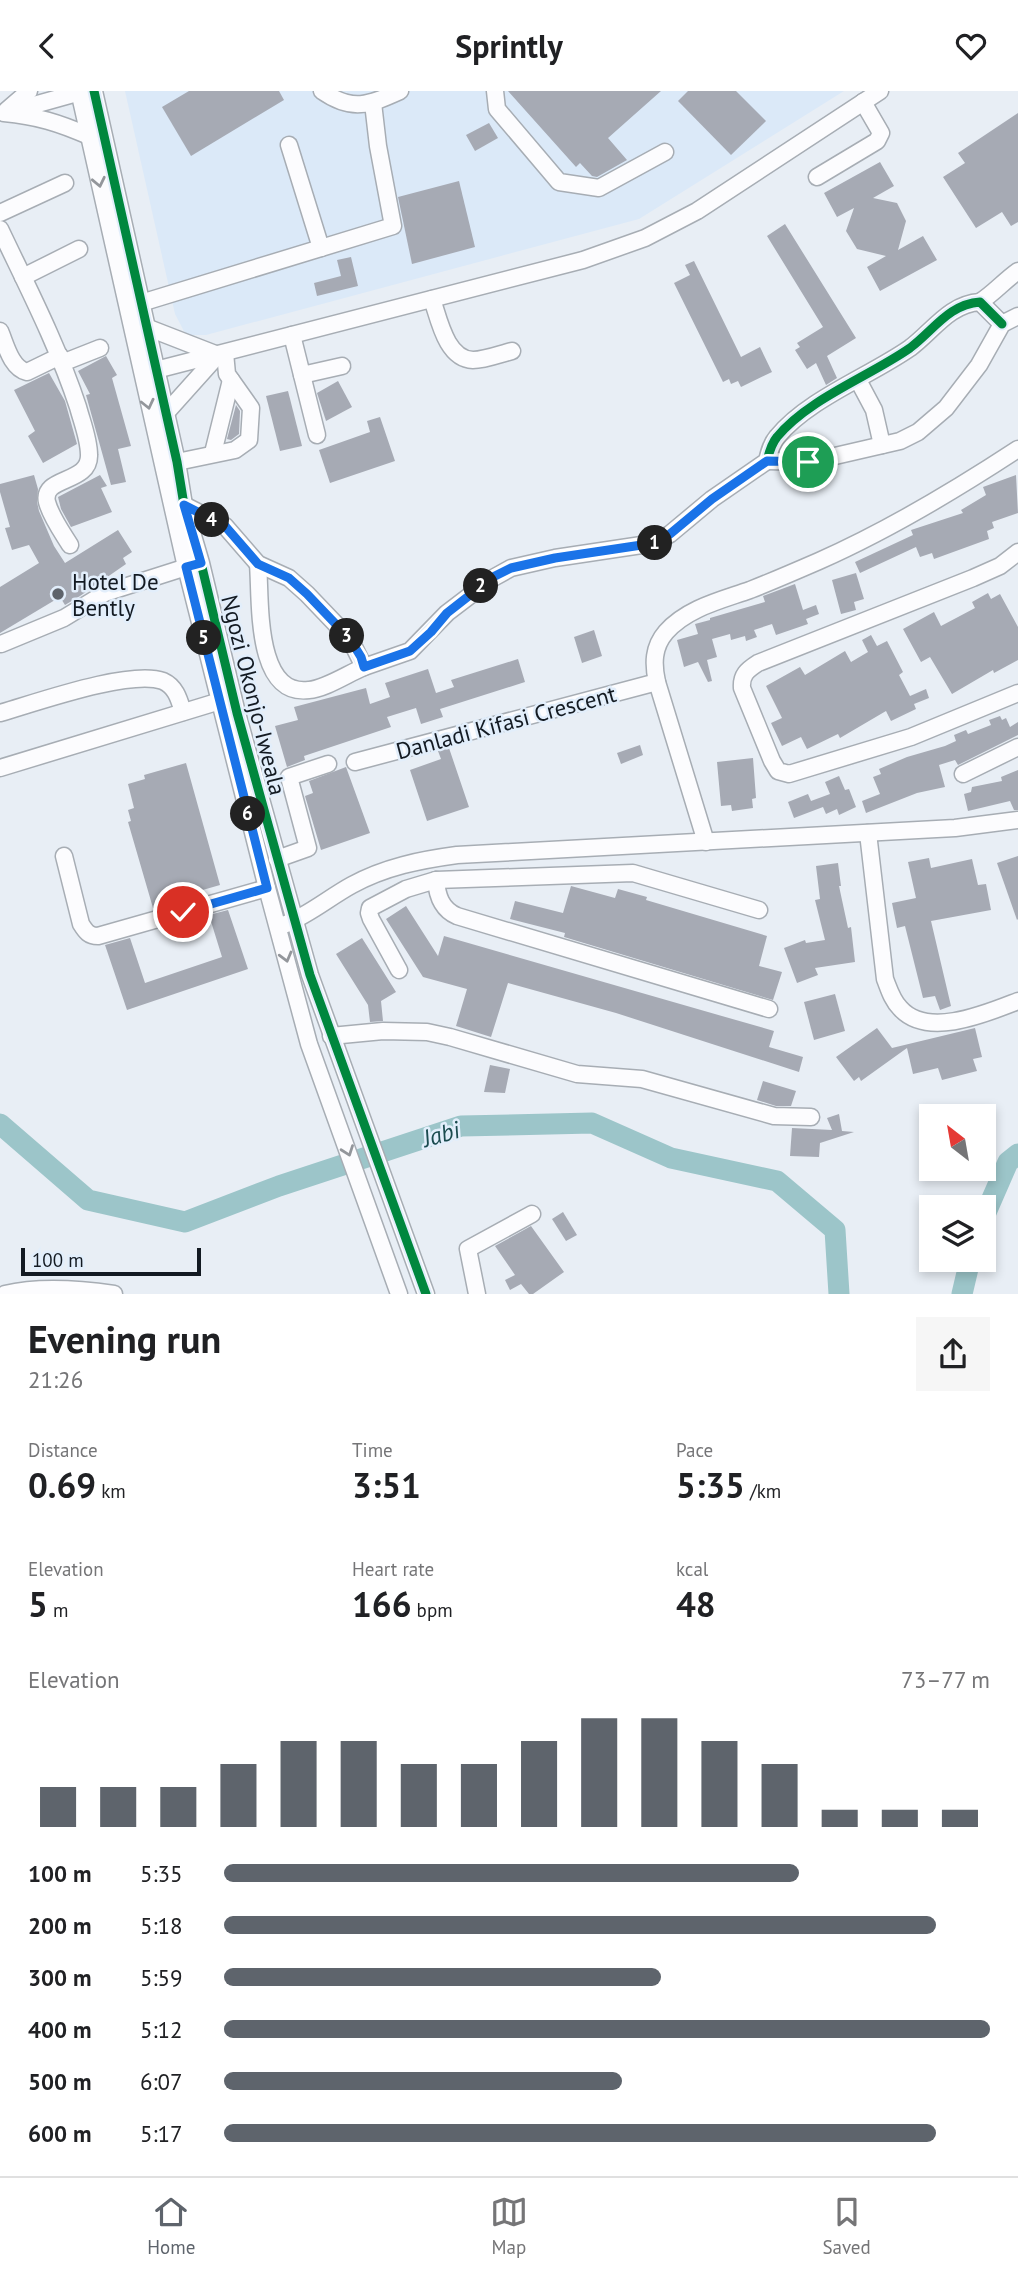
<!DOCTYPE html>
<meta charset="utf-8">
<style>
:root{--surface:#fff;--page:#f6f6f6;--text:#202124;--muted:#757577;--line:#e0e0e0;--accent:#5e646c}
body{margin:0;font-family:"PT Sans",sans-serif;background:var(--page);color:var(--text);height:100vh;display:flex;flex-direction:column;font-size:26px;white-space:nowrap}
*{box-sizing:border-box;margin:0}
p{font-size:23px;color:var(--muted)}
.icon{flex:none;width:38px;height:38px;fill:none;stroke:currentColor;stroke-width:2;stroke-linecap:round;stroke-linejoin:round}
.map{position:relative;height:1203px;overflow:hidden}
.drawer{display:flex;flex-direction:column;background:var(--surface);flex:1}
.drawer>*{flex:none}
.needle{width:46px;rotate:329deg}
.controls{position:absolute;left:919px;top:1013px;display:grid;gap:14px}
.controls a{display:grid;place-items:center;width:77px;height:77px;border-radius:0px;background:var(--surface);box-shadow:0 4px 10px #0003;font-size:35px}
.scale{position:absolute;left:21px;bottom:18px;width:180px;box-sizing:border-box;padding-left:7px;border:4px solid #131a22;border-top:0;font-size:19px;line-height:24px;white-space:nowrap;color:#131a22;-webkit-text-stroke:5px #e2eefb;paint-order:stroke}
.pin{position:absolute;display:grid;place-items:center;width:60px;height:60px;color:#fff;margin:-30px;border:4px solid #fff;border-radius:50%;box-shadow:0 2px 7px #0007}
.km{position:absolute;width:35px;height:35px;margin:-18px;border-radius:50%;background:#222;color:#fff;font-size:19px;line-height:35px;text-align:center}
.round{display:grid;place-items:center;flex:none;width:74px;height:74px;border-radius:0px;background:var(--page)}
.summary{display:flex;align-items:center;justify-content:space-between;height:119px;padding:0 28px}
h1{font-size:38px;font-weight:700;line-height:52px}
.metrics{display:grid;grid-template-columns:repeat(3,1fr);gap:10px;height:119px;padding:7px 28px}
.metrics div{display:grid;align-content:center}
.metrics b{font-size:35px;font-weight:700}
.metrics small{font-size:19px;font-weight:400}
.metrics p{font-size:19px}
.chart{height:196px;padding:14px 28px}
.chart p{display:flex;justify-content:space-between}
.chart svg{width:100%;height:126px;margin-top:7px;stroke:var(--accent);stroke-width:6}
ul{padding:0 28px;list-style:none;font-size:23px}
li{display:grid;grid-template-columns:112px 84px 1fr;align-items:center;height:52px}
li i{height:18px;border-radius:9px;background:var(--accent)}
header{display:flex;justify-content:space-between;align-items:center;height:91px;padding:0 28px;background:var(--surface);font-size:32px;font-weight:700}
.tabs{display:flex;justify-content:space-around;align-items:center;height:98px;border-top:2px solid var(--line);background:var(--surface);font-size:19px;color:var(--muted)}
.tabs a{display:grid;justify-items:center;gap:4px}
.tabs .active{color:var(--accent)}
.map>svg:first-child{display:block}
</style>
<header><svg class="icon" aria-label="back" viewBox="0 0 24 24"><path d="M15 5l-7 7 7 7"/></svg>Sprintly<svg class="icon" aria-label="heart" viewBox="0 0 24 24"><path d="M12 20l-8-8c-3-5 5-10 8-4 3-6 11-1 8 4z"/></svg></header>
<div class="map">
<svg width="1018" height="1203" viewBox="0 0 1018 1203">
<rect width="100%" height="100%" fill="#e8eef5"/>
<polygon fill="#dbe9f8" points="125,0 844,0 639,128 206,244 186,244 175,223"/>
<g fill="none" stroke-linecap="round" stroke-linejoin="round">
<g stroke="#9cc5c9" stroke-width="21">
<polyline points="0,1033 88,1109 185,1131 279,1095 461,1035 592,1032 671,1067 777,1090 835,1139 839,1203"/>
<polyline points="984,1126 1008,1071 1018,1063"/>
<polyline points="962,1203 970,1169"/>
</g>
</g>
<g fill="#a6aab4">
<polygon points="189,0 279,0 284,9 191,65 162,16"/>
<polygon points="508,0 661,0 608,47 627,69 597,86 592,85 580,72 576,76"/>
<polygon points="688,0 736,0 766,30 731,64 678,10"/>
<polygon points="1018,22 1018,131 1011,135 1002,121 976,137 943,86 965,72 958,62"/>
<polygon points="489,32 498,47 475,60 466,44"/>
<polygon points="880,71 894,95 873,107 897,112 906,130 898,159 923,145 937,169 880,200 867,176 886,165 857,158 846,140 854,117 837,126 824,102"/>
<polygon points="459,90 475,156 412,173 398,106"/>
<polygon points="785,133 856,247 827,265 837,287 826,294 816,272 807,278 795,259 800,256 797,252 823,236 767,145"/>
<polygon points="351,166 358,195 317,205 314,192 341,185 337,169"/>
<polygon points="694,170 741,266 760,256 772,281 741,296 738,290 731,293 729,288 723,291 674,192 690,184 685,174"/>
<polygon points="106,265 117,284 112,287 131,355 118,358 126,391 111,394 86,304 90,303 78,280"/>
<polygon points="49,282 65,310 77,353 43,372 28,345 35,340 14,299"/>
<polygon points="338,290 352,316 326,330 317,302"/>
<polygon points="288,300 302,355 280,360 266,305"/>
<polygon points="236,314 240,320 239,343 231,349 227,348"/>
<polygon points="380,326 395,370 330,392 319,359 370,341 367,330"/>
<polygon points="34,384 38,398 37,411 39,420 54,455 65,472 118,439 132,461 123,467 126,473 80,505 65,514 60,506 0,542 0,496 39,472 29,454 12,459 5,437 10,436 0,401 0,393"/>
<polygon points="100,384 107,395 101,397 112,421 71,436 61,418 58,406"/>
<polygon points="1016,384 1018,422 992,431 994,437 987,440 989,448 934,468 932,462 920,466 916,456 860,482 855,471 913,444 911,439 963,422 961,419 986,404 983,396"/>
<polygon points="856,482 864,508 854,511 856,519 841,523 832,489"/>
<polygon points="795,493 803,519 816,514 819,523 806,528 808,533 776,544 772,533 754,539 757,546 746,550 745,545 731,549 730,543 712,548 717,566 707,569 712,590 708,591 698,571 684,576 677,549 698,543 695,533 710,529 710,527 765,511 763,505"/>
<polygon points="988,502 991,508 1000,503 1018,536 1018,569 994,582 993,579 952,603 930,566 921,571 903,538 934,521 941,535 975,517 972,511"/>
<polygon points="594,539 602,565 582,572 574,546"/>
<polygon points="871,544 877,555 887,550 903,581 899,584 910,605 926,598 929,607 914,613 916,618 891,630 886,620 840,647 838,643 807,658 801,646 782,655 771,632 782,627 766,595 800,576 805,584 845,560 851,571 868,561 862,549"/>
<polygon points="518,568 525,591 440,618 443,626 421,633 416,617 387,626 391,636 304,665 305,669 287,676 275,635 298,629 294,616 366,597 370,613 390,606 385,592 428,578 436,602 454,596 451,589"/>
<polygon points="1000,625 1002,629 1006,627 1010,636 1018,631 1018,644 958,674 955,669 939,674 945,696 917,702 866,722 862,710 880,703 873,686 881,683 879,678 907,666 945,655 956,650 954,644 966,639 968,643 991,634 989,629"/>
<polygon points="640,654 643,664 621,673 617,662"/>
<polygon points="449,657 469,716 427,730 410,679 441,668 438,660"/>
<polygon points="753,667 756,707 752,708 753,717 732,720 731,714 721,715 717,671"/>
<polygon points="186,672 220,794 168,809 169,812 153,817 128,731 131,730 128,719 134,717 128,693 145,688 144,684"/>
<polygon points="346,676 370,742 321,759 305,705 313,702 309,690"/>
<polygon points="1018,679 1018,719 1014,719 1010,710 968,720 964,703 971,701 972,696 1002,690 1001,686"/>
<polygon points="839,685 845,699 849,698 856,716 839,724 837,718 826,723 823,716 794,727 788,711 808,703 811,710 830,703 825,691"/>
<polygon points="1018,765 1018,828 1017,829 997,772"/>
<polygon points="929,767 931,777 972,768 978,794 986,793 991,819 931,830 951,915 940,919 935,905 923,907 905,835 897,837 892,812 916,807 908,771"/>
<polygon points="838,772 841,795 839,795 848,837 851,836 855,871 815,877 818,884 797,892 784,857 805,849 806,852 825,849 815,809 820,808 816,775"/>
<polygon points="571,795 615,807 618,798 647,806 646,809 767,845 759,875 782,881 773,909 564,846 565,842 510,828 515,810 563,822"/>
<polygon points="406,815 438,865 444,845 774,940 769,956 803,966 799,981 616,922 508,892 491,946 456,935 467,898 423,886 386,828"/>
<polygon points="228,819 248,878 127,919 105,854 130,847 145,892 222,866 209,824"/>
<polygon points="362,847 396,901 381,910 383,930 370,931 368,914 336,863"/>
<polygon points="835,903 845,940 814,949 804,911"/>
<polygon points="877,937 892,957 975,937 982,966 973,968 977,980 942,989 938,977 913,983 907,957 861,990 859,986 854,990 836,966"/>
<polygon points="490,974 510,978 505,1002 484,1001"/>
<polygon points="763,990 796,1000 791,1015 776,1015 757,1009"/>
<polygon points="839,1023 842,1040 854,1041 820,1052 819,1066 790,1065 792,1037 832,1039 827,1027"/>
<polygon points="563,1121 577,1144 566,1150 552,1128"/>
<polygon points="531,1135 564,1181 533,1203 529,1203 521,1193 510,1199 505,1189 515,1184 495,1155"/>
</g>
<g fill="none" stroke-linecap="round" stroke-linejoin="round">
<defs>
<g id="minor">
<polyline points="79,0 186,476 267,797 309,953 399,1203"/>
<polyline points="94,0 177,371 184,414 201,472 237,622 310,884 426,1203"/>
<path d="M322 0C352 21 369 14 400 0"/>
<polyline points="495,0 497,18 559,91 599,97 665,61"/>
<polyline points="7,19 29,0"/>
<polyline points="16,19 84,0"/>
<path d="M4 22C37 25 59 32 89 45"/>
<polyline points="289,54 321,157"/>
<polyline points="817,86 877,50 881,42 863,11"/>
<polyline points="0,122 65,92"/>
<path d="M0 138C28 197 58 255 78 316 82 331 89 348 89 364 90 393 41 385 47 411 51 426 62 441 70 454"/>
<polyline points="23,186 79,158"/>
<path d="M432 208C439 228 446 268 473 269 485 269 500 263 512 260"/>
<path d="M980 211C994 202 1004 190 1018 180"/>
<polyline points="141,212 393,135 378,55 373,12"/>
<polyline points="146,236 218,264 166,322"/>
<path d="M0 240C6 254 11 277 27 281L60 265"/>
<polyline points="292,244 317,344"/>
<polyline points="62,272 100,257"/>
<polyline points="148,281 583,169 645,147 697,120 880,0"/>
<polyline points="302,284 342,275"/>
<polyline points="858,289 874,319 882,354"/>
<polyline points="213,362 231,289"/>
<polyline points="767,370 809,371 900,350 918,341 946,317 979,274 1002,233 1018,225"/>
<polyline points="177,371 235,359 249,349 251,317 227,283 225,262"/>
<path d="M184 414 225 435 258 473 289 487 307 503 350 548 364 576 410 560 447 522 493 487 511 477 555 467 655 452 670 443 712 408 767 370C769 362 771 353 777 346 808 308 870 285 910 257 933 240 949 213 980 211L1002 233"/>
<path d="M1018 461 1000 475 973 487 758 572C747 579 741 584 742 597L772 670 778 680 789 683 911 646 1018 602"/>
<path d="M258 473C261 508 254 606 309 599 325 598 349 582 364 576"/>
<polyline points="1,553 64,527 105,502 196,473"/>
<path d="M0 622C35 612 130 578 163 590 176 596 179 608 183 621"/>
<polyline points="355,671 657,591"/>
<polyline points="0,677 220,610"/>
<polyline points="963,683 1018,656"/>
<path d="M868 742 885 888C889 898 892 909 900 917 927 948 987 922 1018 910"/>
<path d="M706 751 657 591C653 573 653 556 666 541 687 517 722 509 750 499 773 490 796 480 819 470 889 439 954 400 1018 358"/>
<path d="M64 765 81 833C86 841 89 845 98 845L267 797"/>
<polyline points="277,768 308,757 289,686 328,673"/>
<path d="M436 789C437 804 441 818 457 825L769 918"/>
<path d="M286 833C310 823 330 806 352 794 385 776 420 769 457 764L955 737 1018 729"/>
<polyline points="399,879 371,828 369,822 370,817 406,798 436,789 633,782 759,819"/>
<polyline points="331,945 383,940 427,941 450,946 577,983 642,988 774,1025 811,1026"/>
<path d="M5 1203C39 1195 80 1198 114 1203"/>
<polyline points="477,1203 468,1158 532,1123"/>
</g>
</defs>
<use href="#minor" stroke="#a7adb4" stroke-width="19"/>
<use href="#minor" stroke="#fcfcfe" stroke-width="16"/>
<defs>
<g id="cycleway">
<polyline points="94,0 177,371 184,414 201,472 237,622 310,884 426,1203"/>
<path d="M184 414 225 435 258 473 289 487 307 503 350 548 364 576 410 560 447 522 493 487 511 477 555 467 655 452 670 443 712 408 767 370C769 362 771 353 777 346 808 308 870 285 910 257 933 240 949 213 980 211L1002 233"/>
</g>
</defs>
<use href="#cycleway" stroke="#e2eefb" stroke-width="13"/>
<use href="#cycleway" stroke="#00873e" stroke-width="9"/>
</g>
<defs><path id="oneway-chevron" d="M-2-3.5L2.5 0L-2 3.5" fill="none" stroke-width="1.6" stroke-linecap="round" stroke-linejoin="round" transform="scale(1.75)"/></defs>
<g stroke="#93969b">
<use href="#oneway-chevron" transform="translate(99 91) rotate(78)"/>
<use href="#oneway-chevron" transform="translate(148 313) rotate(77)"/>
<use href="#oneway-chevron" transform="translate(286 866) rotate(75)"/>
<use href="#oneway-chevron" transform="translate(348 1060) rotate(70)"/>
</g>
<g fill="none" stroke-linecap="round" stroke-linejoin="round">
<defs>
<polyline id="route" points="183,821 267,797 186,476 201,472 184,414 225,435 258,473 289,487 307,503 350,548 361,566 364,576 410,560 431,541 447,522 493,486 511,477 555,467 655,452 670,443 712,408 767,370 808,371"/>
</defs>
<use href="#route" stroke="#fff" stroke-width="14"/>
<use href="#route" stroke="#1a73e8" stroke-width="9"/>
</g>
<circle fill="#5e646c" stroke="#e2eefb" stroke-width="2.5" cx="58" cy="503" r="7"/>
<g text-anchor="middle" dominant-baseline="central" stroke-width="5" stroke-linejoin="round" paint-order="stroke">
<g font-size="23" fill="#131a22" stroke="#e2eefb" text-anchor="start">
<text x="72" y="490">Hotel De<tspan x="72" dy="26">Bently</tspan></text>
</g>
<g font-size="23" fill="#131a22" stroke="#e2eefb">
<text transform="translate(254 604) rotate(76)">Ngozi Okonjo-Iweala</text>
<text transform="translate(506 631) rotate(-15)">Danladi Kifasi Crescent</text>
</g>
<g font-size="24" font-style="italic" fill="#1a4b4f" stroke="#e2eefb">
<text transform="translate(441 1043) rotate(-16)">Jabi</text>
</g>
</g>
</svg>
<div class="controls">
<a><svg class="needle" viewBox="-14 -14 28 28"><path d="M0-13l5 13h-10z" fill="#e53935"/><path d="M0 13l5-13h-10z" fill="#757577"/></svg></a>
<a><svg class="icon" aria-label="layers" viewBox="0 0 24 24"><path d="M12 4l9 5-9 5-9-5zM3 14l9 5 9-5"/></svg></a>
</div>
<div class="scale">100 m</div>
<div class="pin" style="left:808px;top:371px;background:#1e9e55"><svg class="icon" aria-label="arrive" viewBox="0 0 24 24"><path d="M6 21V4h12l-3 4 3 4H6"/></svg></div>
<div class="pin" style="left:183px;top:821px;background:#d93025"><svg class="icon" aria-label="check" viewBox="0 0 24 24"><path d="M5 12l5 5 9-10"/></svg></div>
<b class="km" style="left:655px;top:452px">1</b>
<b class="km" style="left:481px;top:495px">2</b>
<b class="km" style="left:347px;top:545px">3</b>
<b class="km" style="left:212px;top:429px">4</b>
<b class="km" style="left:204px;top:547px">5</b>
<b class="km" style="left:248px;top:723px">6</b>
</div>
<section class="drawer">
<div class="summary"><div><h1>Evening run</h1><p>21:26</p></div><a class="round"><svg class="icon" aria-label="share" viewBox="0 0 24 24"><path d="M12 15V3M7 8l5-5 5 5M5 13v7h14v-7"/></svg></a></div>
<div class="metrics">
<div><p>Distance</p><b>0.69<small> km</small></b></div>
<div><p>Time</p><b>3:51</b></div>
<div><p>Pace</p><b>5:35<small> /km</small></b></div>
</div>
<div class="metrics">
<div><p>Elevation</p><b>5<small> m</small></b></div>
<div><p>Heart rate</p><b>166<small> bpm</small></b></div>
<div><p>kcal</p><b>48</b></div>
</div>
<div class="chart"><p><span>Elevation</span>73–77 m</p>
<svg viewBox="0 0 160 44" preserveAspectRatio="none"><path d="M5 44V30M15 44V30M25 44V30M35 44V22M45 44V14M55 44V14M65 44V22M75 44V22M85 44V14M95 44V6M105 44V6M115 44V14M125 44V22M135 44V38M145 44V38M155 44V38"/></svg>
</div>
<ul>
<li><b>100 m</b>5:35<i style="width:75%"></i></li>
<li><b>200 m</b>5:18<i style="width:93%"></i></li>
<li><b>300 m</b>5:59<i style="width:57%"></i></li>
<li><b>400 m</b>5:12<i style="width:100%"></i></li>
<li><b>500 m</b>6:07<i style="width:52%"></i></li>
<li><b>600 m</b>5:17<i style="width:93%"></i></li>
</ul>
</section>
<nav class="tabs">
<a class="active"><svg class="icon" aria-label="home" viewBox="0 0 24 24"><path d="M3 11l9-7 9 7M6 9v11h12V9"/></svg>Home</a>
<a><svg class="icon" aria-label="map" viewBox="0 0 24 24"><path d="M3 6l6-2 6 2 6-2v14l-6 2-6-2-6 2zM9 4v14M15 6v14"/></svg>Map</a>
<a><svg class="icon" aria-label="saved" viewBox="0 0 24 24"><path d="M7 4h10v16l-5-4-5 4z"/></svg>Saved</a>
</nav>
